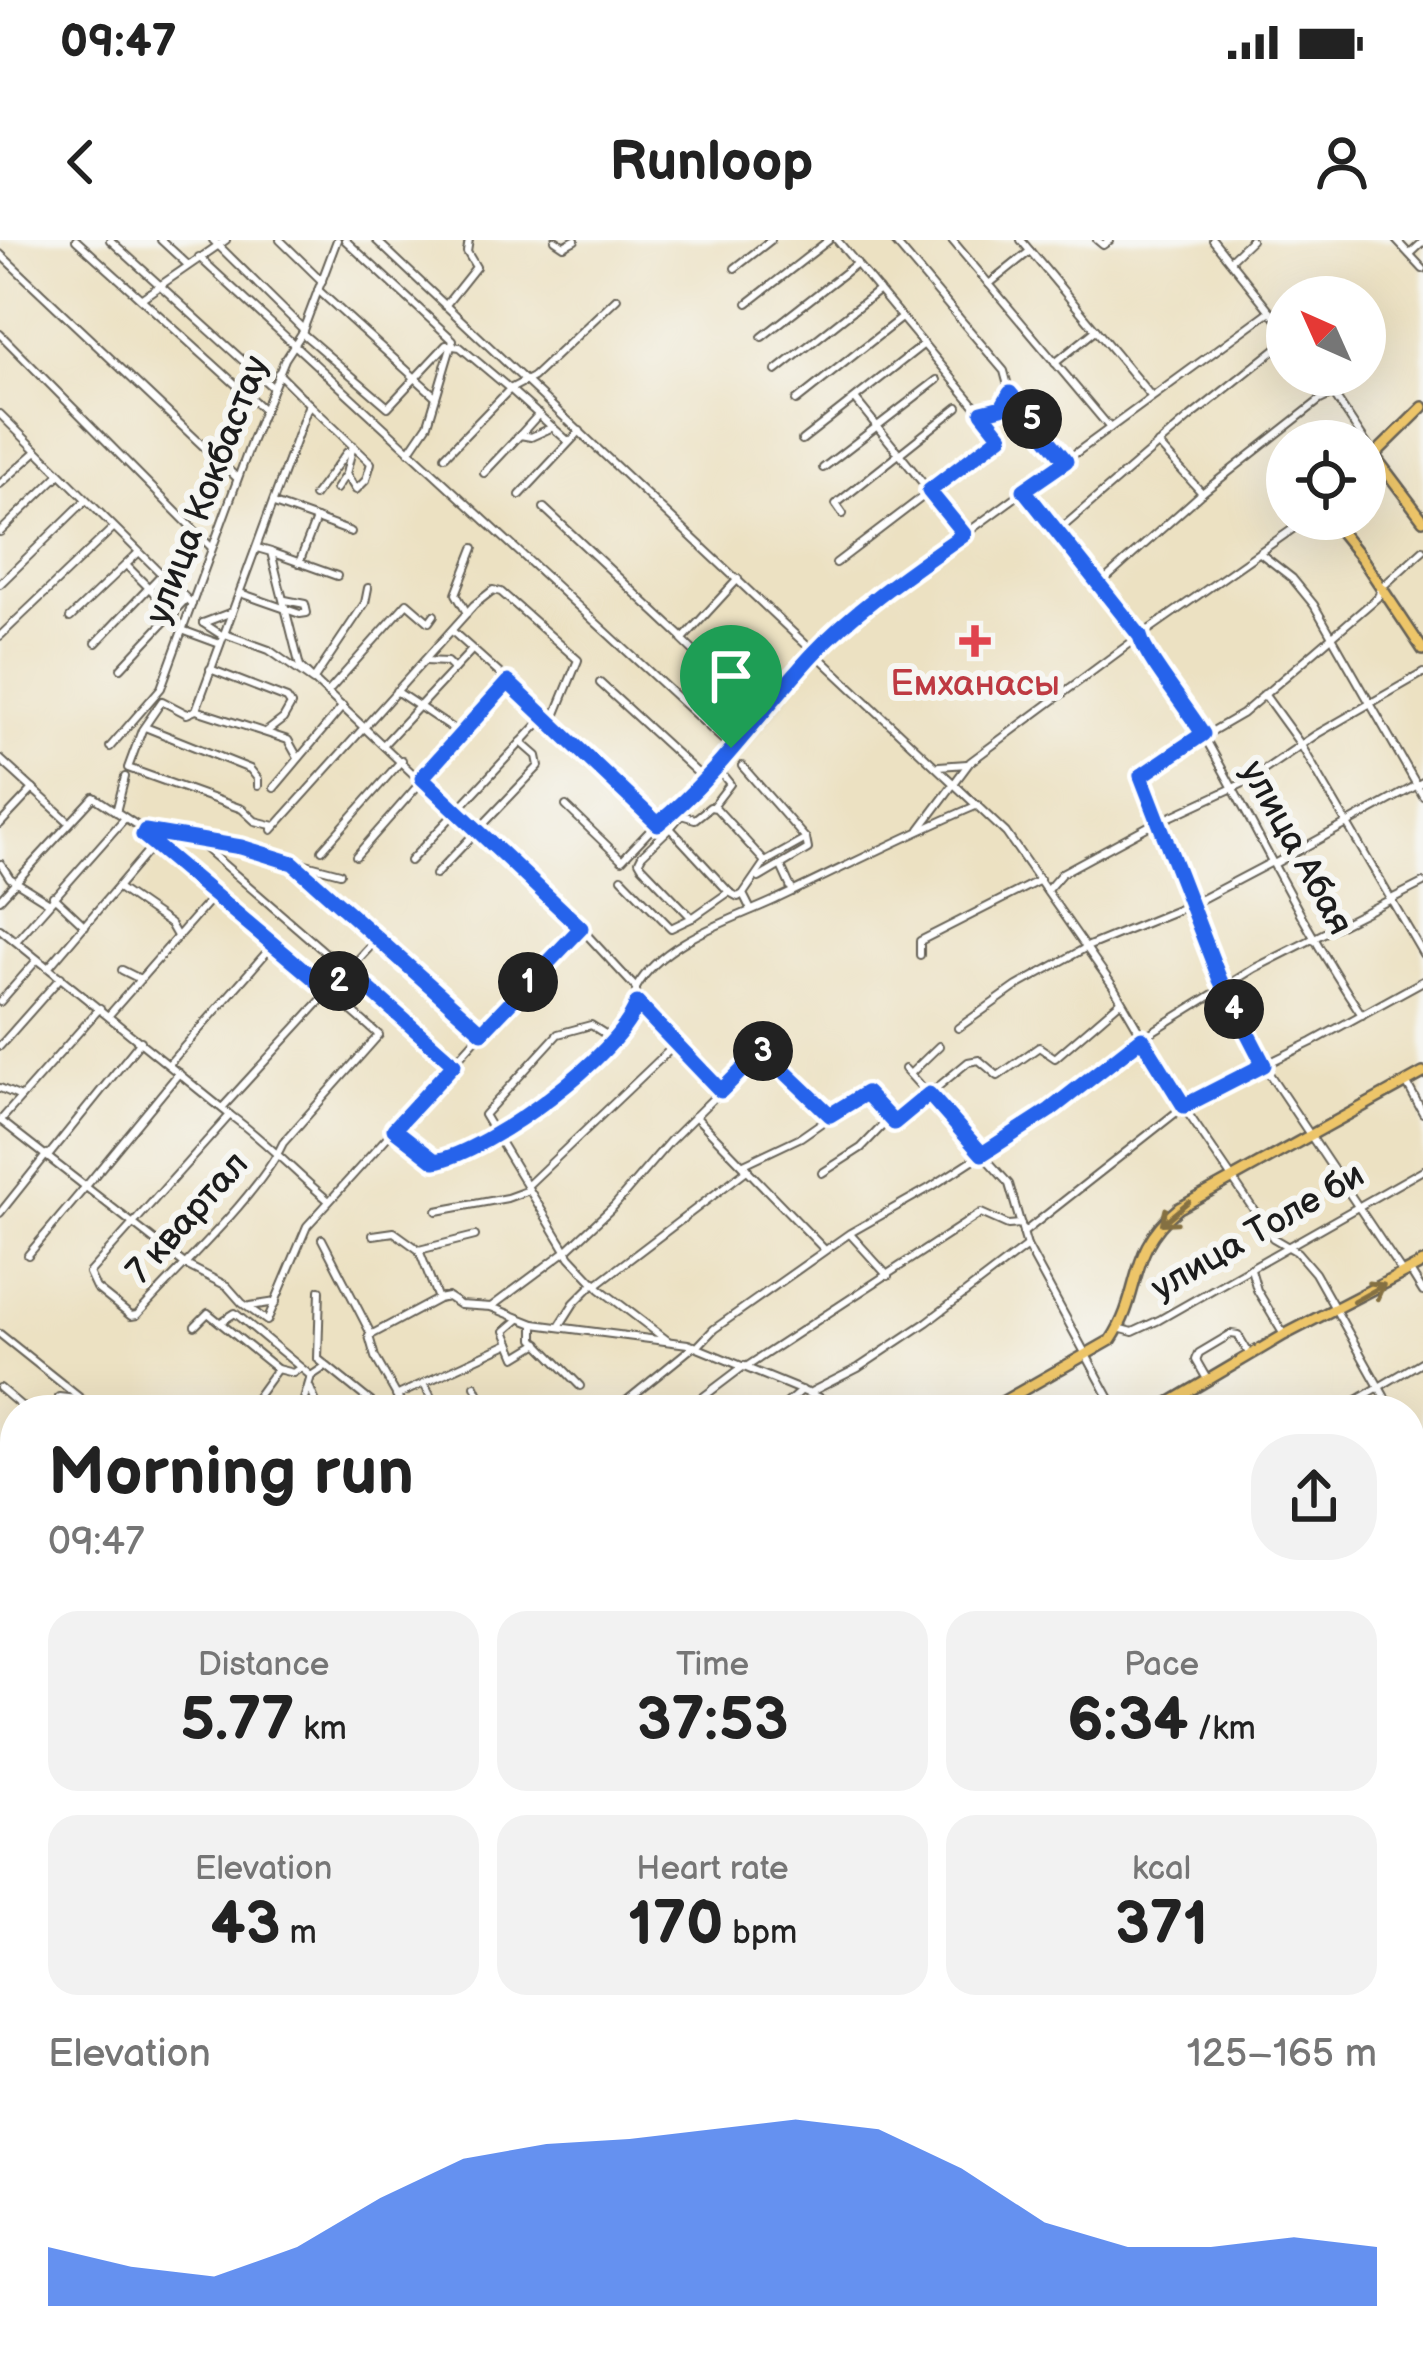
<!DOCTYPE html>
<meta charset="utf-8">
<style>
:root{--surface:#fff;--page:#f2f2f2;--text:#222;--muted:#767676;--accent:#2563eb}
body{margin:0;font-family:"Balsamiq Sans",sans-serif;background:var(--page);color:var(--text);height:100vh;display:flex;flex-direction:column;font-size:45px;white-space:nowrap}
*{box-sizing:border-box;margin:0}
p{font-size:39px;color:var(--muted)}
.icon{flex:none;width:66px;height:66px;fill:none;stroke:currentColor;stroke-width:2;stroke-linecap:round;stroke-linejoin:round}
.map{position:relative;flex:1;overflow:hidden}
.sheet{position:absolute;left:0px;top:1155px;width:1425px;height:975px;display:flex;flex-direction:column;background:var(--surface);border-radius:48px 48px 0 0;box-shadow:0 12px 48px #0002}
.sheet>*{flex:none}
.needle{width:78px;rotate:315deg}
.tools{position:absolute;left:1266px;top:36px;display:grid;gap:24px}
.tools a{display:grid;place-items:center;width:120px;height:120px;border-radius:50%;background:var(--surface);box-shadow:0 12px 48px #0002;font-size:60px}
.pin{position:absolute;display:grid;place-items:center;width:102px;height:102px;color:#fff;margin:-123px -51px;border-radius:50% 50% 50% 0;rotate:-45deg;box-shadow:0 0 12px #0007}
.pin .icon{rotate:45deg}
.km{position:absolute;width:60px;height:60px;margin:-30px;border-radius:50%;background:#222;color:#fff;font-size:33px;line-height:60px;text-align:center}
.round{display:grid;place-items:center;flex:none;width:126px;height:126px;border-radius:48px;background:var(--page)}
.overview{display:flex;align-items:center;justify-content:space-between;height:204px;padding:0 48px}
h1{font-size:66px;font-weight:600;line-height:90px}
.figures{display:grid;grid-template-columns:repeat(3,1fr);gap:18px;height:204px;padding:12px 48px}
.figures div{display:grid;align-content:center;border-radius:30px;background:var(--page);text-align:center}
.figures b{font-size:60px;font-weight:600}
.figures small{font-size:33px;font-weight:400}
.figures p{font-size:33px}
.chart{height:336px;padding:24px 48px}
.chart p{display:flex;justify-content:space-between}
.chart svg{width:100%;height:216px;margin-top:12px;fill:var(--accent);opacity:.7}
.status{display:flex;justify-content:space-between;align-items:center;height:84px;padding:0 60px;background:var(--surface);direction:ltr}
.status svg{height:33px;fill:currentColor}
header{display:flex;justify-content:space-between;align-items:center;height:156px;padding:0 48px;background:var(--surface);font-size:54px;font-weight:600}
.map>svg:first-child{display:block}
</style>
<div class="status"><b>09:47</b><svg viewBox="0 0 49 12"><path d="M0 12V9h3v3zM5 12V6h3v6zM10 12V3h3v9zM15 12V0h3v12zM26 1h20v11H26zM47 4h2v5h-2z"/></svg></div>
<header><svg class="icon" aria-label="back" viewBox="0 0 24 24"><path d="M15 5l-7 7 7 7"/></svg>Runloop<svg class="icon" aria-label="person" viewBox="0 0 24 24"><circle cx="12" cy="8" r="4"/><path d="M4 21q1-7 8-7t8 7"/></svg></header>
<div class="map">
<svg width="1423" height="2128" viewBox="0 0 1423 2128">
<rect width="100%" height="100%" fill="#f6f6f2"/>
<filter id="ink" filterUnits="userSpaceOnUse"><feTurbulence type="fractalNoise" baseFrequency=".00833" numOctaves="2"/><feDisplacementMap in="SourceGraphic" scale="24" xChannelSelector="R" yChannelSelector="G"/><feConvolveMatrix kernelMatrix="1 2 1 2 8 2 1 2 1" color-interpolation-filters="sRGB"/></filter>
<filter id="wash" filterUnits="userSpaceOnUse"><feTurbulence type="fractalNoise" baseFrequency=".004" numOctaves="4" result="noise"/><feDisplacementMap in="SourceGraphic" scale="48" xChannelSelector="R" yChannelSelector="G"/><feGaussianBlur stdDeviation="2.7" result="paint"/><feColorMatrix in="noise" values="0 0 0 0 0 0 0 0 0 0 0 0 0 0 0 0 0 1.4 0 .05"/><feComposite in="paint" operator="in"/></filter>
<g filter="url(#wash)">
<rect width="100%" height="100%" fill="#ece1c2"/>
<polygon fill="#80cb89" stroke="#4e7452" stroke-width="3" points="1410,1746 1423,1766 1423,1884 1410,1875"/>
</g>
<g filter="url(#ink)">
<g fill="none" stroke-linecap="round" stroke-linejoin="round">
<defs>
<g id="minor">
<polyline points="76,0 264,170"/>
<polyline points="110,0 273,148"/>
<polyline points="161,0 188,25"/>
<polyline points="213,0 303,89"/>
<polyline points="280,0 322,41"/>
<polyline points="345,0 453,100 428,184 409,212"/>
<polyline points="376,0 1006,593 1113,746 1183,866 1273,998 1297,1012 1315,1033 1392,1170"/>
<polyline points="555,0 564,6 575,0"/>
<polyline points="893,0 1004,131 1010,153 1067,221"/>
<polyline points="952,0 1110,188"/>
<polyline points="1021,0 1151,156"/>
<polyline points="1097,0 1103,5 1110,0"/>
<polyline points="1213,0 1287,92"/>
<polyline points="1396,0 1423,29"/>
<polyline points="0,14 237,238"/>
<polyline points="1410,14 1423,2"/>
<polyline points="199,17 732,508"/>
<polyline points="1230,20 1251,0"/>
<polyline points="735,28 771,0"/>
<polyline points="989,44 1030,11"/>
<polyline points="318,50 434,155"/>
<polyline points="142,58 226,0"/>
<polyline points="748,63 829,0"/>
<polyline points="445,66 476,27 467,12 469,0"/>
<polyline points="302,93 388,167 446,105 460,107 510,149 445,216"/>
<polyline points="0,94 211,307"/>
<polyline points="762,97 857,23"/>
<polyline points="1055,123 1096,90"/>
<polyline points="776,131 879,50"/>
<polyline points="1321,135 1374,215"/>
<polyline points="855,159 964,294"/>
<polyline points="796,161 901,78"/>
<polyline points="309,164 371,223 366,240 356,250 346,234 353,205"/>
<polyline points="982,172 1002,167 1010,153"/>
<polyline points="0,174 192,364"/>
<polyline points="520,195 539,174"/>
<polyline points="802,200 924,104"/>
<polyline points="569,202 510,149 533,137 617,58"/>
<polyline points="1158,204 1202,253"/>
<polyline points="823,228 937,140"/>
<polyline points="484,233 520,195 531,197 553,187"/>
<polyline points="0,244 37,211"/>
<polyline points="336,249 346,234"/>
<path d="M1024 250 1140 396C1146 424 1179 453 1194 479 1252 577 1298 681 1362 775"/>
<polyline points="520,255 580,191"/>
<polyline points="314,256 347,212"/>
<polyline points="274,264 316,279"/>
<polyline points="544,268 682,397"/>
<polyline points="843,274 836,264 958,167"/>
<polyline points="0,292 60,234"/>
<polyline points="1057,292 1188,179 1287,100"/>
<polyline points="257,308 271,312 300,427 556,669 577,684 636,748"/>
<polyline points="273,313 337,336"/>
<polyline points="1260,313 1292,338 1314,365 1423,556"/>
<polyline points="299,323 316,279 351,292"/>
<polyline points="836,323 1001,197 837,0"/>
<polyline points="126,325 154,353 176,352"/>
<polyline points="0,344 86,260"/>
<polyline points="1100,344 1202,253 1320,160 1335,153"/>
<polyline points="154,353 175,374"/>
<polyline points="240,353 300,374 307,373 305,364 285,360"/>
<polyline points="467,373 456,354 474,308"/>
<polyline points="70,378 137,314"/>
<polyline points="203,383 232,372"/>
<polyline points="203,383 223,396"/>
<polyline points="182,390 220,404"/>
<polyline points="452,391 574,500 658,584"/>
<polyline points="225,394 269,410 313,441"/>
<polyline points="0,396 113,288"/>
<polyline points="96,403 160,336"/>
<polyline points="425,421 447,422 454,429"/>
<polyline points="121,428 184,361"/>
<polyline points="210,429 287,459 291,465 283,479 266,492"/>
<polyline points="314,439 365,363 368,348"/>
<polyline points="600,443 703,538"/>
<polyline points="396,451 462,495"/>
<polyline points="328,452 407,363 429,382 434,375"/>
<polyline points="1264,454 1301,505 1423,714"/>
<polyline points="196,470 288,500 298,518"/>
<polyline points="760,475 816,411 868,365 1270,71"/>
<polyline points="145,487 250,529 258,539 258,546"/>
<polyline points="1203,494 1141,535 1157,583 1231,764 1266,829 1402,1032"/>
<polyline points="1204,496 1242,474 1378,357 1381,348 1423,310"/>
<polyline points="384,504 470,412"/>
<polyline points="110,507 161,448 252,200 285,119 302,93 337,0"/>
<polyline points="0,519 69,582"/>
<polyline points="742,526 806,599 765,622"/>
<polyline points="939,526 967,524"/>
<polyline points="274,548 343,466"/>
<polyline points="566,566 622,620 760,475 682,400 738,339"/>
<polyline points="713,566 730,544 722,534"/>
<polyline points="116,572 125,537"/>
<polyline points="1157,583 1248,541 1317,494 1423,433"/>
<polyline points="0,584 33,549"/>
<polyline points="275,586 255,581 242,569 128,528 142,490 162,461 187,474 196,470 309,164 278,133"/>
<polyline points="670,588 642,615 639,621 642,626 692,678 729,652"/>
<polyline points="920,589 970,522 1140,396 1307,279"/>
<polyline points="272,590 474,365 493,350 501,352 578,420 553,481"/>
<polyline points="145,591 144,597 330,751"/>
<polyline points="199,603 454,824"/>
<polyline points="322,610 402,520"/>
<polyline points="356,616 508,443"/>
<polyline points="410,621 540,482"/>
<polyline points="293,623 482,792"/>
<polyline points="1,624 10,638 48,662"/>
<polyline points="1274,624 1423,542"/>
<polyline points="781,626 792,650"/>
<polyline points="435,635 539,526 537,516 521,502"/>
<polyline points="622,638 671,688 692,678"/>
<polyline points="759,638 808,609 806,599"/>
<polyline points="118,648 170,684 177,696"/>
<polyline points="1048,649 1062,633 1156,582"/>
<polyline points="743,654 765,622 716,568 710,567 695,579 681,575 670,588 729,652 738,657 743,654 751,670"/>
<polyline points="53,656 85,686"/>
<polyline points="0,659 94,557 147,592 241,607 340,633"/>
<path d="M0 689 230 875 89 1033 96 1048 131 1076 137 1075C178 1029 259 955 283 903L379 795 330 752"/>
<polyline points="17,700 125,578"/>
<polyline points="920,715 920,701 1040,640"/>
<polyline points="49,727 154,604"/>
<polyline points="122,730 140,739"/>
<path d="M636 748C662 701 730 681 775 660 843 628 909 594 978 565"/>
<polyline points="0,762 37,720"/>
<polyline points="637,763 721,851"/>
<polyline points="109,775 213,656"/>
<polyline points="958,788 1017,746 1089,706 1192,664 1272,622"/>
<polyline points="613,799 591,785 558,794 484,875 570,1017 600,1049 668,1101"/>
<polyline points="0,806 61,737"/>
<polyline points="169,824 273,705"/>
<polyline points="905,829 1009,944 1027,1006 1116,1170"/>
<polyline points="910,834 939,806"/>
<polyline points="1406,842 1423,873"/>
<polyline points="0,848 21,857"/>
<polyline points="222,868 377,699"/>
<path d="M230 875C266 901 294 932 329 961"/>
<polyline points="695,876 825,1010"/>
<polyline points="0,880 186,1025 227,1046 242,1063 267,1081 307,986 482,792 581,689"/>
<polyline points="0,881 100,768"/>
<path d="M394 889 435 921C483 912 622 816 636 767 637 764 636 752 636 748"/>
<polyline points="49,915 141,801"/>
<polyline points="744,924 801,897 864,853 893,882"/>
<polyline points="822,933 861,908 884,884 894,883 968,822 979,820 998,836 1039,807 1055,818 1121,761"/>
<polyline points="87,945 179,833"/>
<polyline points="527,946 676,804"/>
<polyline points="437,971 507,958 529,950"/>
<polyline points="0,973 47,914"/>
<polyline points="1023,993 1192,860 1312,802 1423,741"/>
<polyline points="850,994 888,1036"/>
<polyline points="373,995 394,992 419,1010"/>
<polyline points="322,999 371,1094"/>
<polyline points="28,1015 87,945"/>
<polyline points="1251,1029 1257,1050 1284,1095"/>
<polyline points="1410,1031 1423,1052"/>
<polyline points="597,1044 748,929"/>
<polyline points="320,1050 318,1119 381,1170"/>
<polyline points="438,1059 448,1057 460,1065 491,1067 534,1084 688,1104 849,1170"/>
<polyline points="438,1059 419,1010 475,996"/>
<polyline points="250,1066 276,1062"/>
<polyline points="491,1067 566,1011 614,966 670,901 762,810 830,875"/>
<polyline points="519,1079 505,1091 516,1117 539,1103"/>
<polyline points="221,1082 235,1073 311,1136"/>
<polyline points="534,1084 534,1099 580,1146"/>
<polyline points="560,1085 574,1063 595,1042"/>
<polyline points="195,1086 208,1073 277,1129 293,1133 300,1128"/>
<polyline points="1118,1088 1133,1092 1159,1080 1423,930"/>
<polyline points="0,1094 95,1170"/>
<polyline points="697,1107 714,1089 850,993 931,947 1050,870 1142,798 1255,728 1423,643"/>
<polyline points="746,1127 981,973 1008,985 1021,984"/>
<polyline points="1208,1141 1196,1120 1199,1113 1231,1094 1238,1095 1250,1115"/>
<polyline points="424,1143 510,1103"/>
<polyline points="475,1146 486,1170"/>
<polyline points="0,1148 26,1170"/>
<polyline points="310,1148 319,1170"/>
<polyline points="809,1153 858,1128 927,1082 1027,1006"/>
<polyline points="396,1156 424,1143 437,1170"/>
<polyline points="59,1157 76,1159"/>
<polyline points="256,1158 277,1129"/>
<polyline points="332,1168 333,1170"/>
<polyline points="301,1170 311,1136 323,1128"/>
<polyline points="405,1170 375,1117 369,1096 438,1059"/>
<polyline points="615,1170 694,1106"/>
<polyline points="686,1170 744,1126"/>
<polyline points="779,1170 802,1150"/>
<polyline points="1340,1170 1423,1121"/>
<polyline points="1410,1202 1423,1225"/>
<polyline points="0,1214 15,1229 0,1237"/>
<polyline points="0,1296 15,1311"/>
<polyline points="0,1315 15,1314"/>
<polyline points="1410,1319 1423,1312"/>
<polyline points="0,1348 15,1365"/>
<polyline points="0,1426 15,1414"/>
<polyline points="1410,1428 1423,1418"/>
<polyline points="13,1456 15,1458"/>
<polyline points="0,1518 15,1503"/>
<polyline points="1410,1530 1423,1520"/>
<polyline points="0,1576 15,1562"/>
<polyline points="0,1627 15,1630"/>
<polyline points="1410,1632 1423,1643"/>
<polyline points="1413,1635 1423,1625"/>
<polyline points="0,1716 15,1713"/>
<polyline points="1410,1735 1423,1752"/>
<polyline points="0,1753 15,1794"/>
<polyline points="0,1844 15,1829"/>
<polyline points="1410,1878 1423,1886"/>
<polyline points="0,1904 15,1889"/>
<polyline points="1410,1913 1423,1913"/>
<polyline points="1410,1948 1423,1945"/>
<polyline points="1410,1976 1423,1984"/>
<polyline points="1410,2068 1417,2074 1423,2072"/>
<polyline points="274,2115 287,2128"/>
<polyline points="637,2115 655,2128"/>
<polyline points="831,2115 847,2128"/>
<polyline points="881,2115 892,2128"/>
<polyline points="946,2115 959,2128"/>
<polyline points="1034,2115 1046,2128"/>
<polyline points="1385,2115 1393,2124 1391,2128"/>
<polyline points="199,2128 212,2115"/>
<polyline points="305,2128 312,2115"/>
<polyline points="627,2128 634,2115"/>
<polyline points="855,2128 869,2115"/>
<polyline points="1007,2128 1016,2115"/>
</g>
<g id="major">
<polyline points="1374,215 1423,280"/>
<polyline points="1365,224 1423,167"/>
<polyline points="1330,279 1363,320 1423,410"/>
<path d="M988 1170 1111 1100C1143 1052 1126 1011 1179 968L1423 833"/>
<polyline points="1157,1170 1284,1095 1423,1023"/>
<polyline points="0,1709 15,1702"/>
</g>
</defs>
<use href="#minor" stroke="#656156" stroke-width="10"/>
<use href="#major" stroke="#656156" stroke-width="14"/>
<use href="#minor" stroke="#fff" stroke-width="6"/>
<use href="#major" stroke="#edc569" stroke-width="9"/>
</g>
<defs><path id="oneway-shaft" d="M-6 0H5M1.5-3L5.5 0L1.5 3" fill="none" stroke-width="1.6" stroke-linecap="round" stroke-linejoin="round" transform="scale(3)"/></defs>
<g stroke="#847042">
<use href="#oneway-shaft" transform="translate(1175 973) rotate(140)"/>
<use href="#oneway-shaft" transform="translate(1369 1053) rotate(-29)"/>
</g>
</g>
<g fill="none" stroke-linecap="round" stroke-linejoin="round" filter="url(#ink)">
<defs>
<path id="route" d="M1010 153 1066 221 1024 250 1140 396C1145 417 1189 470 1203 494L1141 536 1220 740 1264 825 1184 866 1142 798 1050 870 982 914 929 854 894 883 866 853 830 875 762 810 721 851 637 763C621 815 487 912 435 921L394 889 454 824 352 734 346 733 330 752 143 595 145 591 241 607 293 623 482 792 581 688 422 538 426 533 508 442 658 584C717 536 761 470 813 414 856 368 912 331 964 294L929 251 1001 196 982 172 1002 167Z"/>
</defs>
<use href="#route" stroke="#fff" stroke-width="24"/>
<use href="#route" stroke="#2563eb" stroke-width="15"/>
</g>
<path fill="#e0444e" stroke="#f6f6f2" stroke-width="4.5" d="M969 383h12v12h12v12h-12v12h-12v-12h-12v-12h12z"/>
<g text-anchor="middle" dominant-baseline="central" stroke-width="12" stroke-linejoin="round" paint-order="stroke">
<g font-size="36" fill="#1c1c1c" stroke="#f6f6f2">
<text transform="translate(208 250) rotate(-69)">улица Кокбастау</text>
<text transform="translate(1296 608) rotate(61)">улица Абая</text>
<text transform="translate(188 978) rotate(-48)">7 квартал</text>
<text transform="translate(1258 992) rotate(-30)">улица Толе би</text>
</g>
<g font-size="36" fill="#be3a42" stroke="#f6f6f2">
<text x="975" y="444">Емханасы</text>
</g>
</g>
</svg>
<div class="tools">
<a><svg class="needle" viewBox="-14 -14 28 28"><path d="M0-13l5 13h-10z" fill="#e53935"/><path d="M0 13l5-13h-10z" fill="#767676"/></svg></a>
<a><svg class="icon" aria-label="locate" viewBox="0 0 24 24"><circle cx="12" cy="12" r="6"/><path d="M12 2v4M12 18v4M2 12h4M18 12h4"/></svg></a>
</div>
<div class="pin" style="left:731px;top:508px;background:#1e9e55"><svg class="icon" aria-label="arrive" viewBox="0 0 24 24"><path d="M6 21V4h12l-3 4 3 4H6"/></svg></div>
<b class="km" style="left:528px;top:742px">1</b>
<b class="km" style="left:339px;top:741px">2</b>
<b class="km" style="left:763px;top:811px">3</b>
<b class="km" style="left:1234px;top:769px">4</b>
<b class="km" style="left:1032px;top:179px">5</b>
<section class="sheet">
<div class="overview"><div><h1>Morning run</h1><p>09:47</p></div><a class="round"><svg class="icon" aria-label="share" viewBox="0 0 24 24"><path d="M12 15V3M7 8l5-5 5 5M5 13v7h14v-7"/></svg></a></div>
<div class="figures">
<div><p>Distance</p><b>5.77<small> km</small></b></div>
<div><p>Time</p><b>37:53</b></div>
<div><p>Pace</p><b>6:34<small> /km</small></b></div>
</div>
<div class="figures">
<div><p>Elevation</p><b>43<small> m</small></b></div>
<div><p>Heart rate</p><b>170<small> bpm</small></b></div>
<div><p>kcal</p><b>371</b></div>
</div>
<div class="chart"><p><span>Elevation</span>125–165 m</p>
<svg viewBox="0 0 160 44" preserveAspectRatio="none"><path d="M0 44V32L10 36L20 38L30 32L40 22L50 14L60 11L70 10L80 8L90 6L100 8L110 16L120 27L130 32L140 32L150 30L160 32V44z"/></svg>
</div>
</section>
</div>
